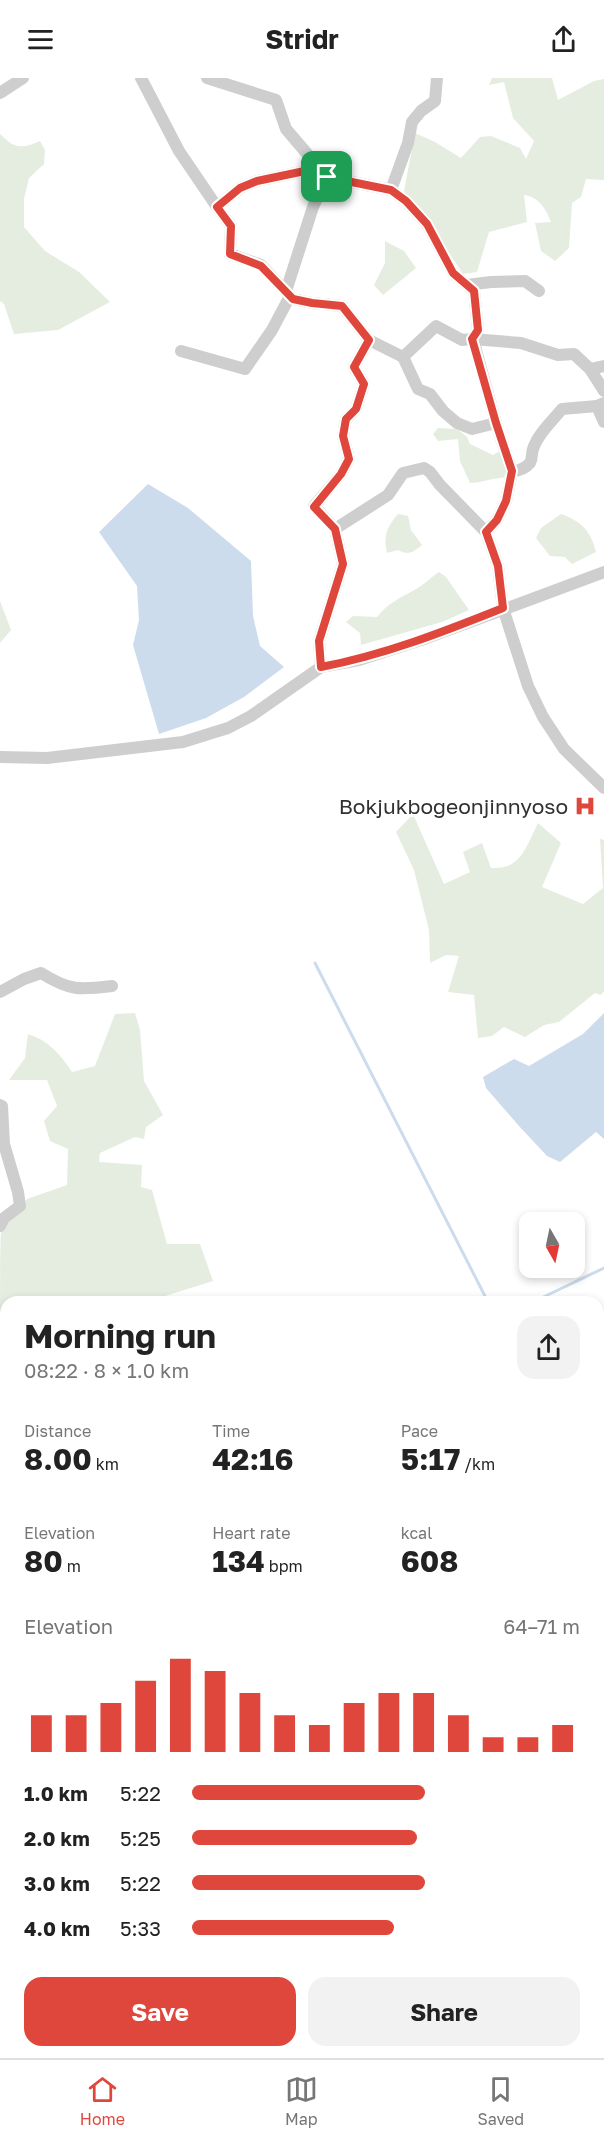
<!DOCTYPE html>
<meta charset="utf-8">
<style>
:root{--surface:#fff;--page:#f2f2f2;--text:#222;--muted:#767676;--line:#e0e0e0;--accent:#e0473c}
body{margin:0;font-family:"Golos Text",sans-serif;background:var(--page);color:var(--text);height:100vh;display:flex;flex-direction:column;font-size:22px;white-space:nowrap}
*{box-sizing:border-box;margin:0}
p{font-size:20px;color:var(--muted)}
.icon{flex:none;width:33px;height:33px;fill:none;stroke:currentColor;stroke-width:2;stroke-linecap:round;stroke-linejoin:round}
.map{position:relative;flex:1;overflow:hidden}
.panel{position:absolute;left:0px;top:1218px;width:604px;height:762px;display:flex;flex-direction:column;background:var(--surface);border-radius:18px 18px 0 0;box-shadow:0 3px 9px #0003}
.panel>*{flex:none}
.needle{width:39px;rotate:171deg}
.buttons{position:absolute;left:519px;top:1134px;display:grid;gap:12px}
.buttons a{display:grid;place-items:center;width:66px;height:66px;border-radius:12px;background:var(--surface);box-shadow:0 3px 9px #0003;font-size:30px}
.pin{position:absolute;display:grid;place-items:center;width:51px;height:51px;color:#fff;margin:-26px;border-radius:12px;box-shadow:0 3px 9px #0006}
.round{display:grid;place-items:center;flex:none;width:63px;height:63px;border-radius:18px;background:var(--page)}
.headline{display:flex;align-items:center;justify-content:space-between;height:102px;padding:0 24px}
h1{font-size:33px;font-weight:700;line-height:45px}
.figures{display:grid;grid-template-columns:repeat(3,1fr);gap:9px;height:102px;padding:6px 24px}
.figures div{display:grid;align-content:center}
.figures b{font-size:30px;font-weight:700}
.figures small{font-size:16px;font-weight:400}
.figures p{font-size:16px}
.chart{height:168px;padding:12px 24px}
.chart p{display:flex;justify-content:space-between}
.chart svg{width:100%;height:108px;margin-top:6px;stroke:var(--accent);stroke-width:6}
.button{display:flex;gap:12px;margin-top:auto;padding:12px 24px}
.button a{flex:1;height:69px;border-radius:18px;background:var(--accent);color:#fff;font-size:24px;font-weight:700;line-height:69px;text-align:center}
.button a+a{background:var(--page);color:var(--text)}
ul{padding:0 24px;list-style:none;font-size:20px}
li{display:grid;grid-template-columns:96px 72px 1fr;align-items:center;height:45px}
li i{height:15px;border-radius:8px;background:var(--accent)}
header{display:flex;justify-content:space-between;align-items:center;height:78px;padding:0 24px;background:var(--surface);font-size:27px;font-weight:700}
.dock{display:flex;justify-content:space-around;align-items:center;height:84px;border-top:2px solid var(--line);background:var(--surface);font-size:16px;color:var(--muted)}
.dock a{display:grid;justify-items:center;gap:3px}
.dock .on{color:var(--accent)}
.map>svg:first-child{display:block}
</style>
<header><svg class="icon" aria-label="menu" viewBox="0 0 24 24"><path d="M4 6h16M4 12h16M4 18h16"/></svg>Stridr<svg class="icon" aria-label="share" viewBox="0 0 24 24"><path d="M12 15V3M7 8l5-5 5 5M5 13v7h14v-7"/></svg></header>
<div class="map">
<svg width="604" height="1980" viewBox="0 0 604 1980">
<rect width="100%" height="100%" fill="#fff"/>
<g fill="#e5ede0">
<path d="M492 0H552L558 22 594 3 604 1V102L586 101 581 119 572 125 569 170 555 183 541 173 535 145 551 144C546 131 539 119 524 117L527 144 489 154 477 194 463 196 444 167 404 113 415 55 435 64 461 80 480 59 491 58 520 70 526 81 534 63 513 40 504 4 489 7Z"/>
<path d="M0 56C15 71 21 71 40 63L45 72 44 86 29 100 24 121V149L45 173 79 194 110 224 58 252 14 256 4 226 0 223Z"/>
<polygon points="385,163 404,173 416,190 383,217 374,207 385,185"/>
<path d="M438 350 457 351 467 359 470 366 493 377 498 374 503 377 509 392 503 400C491 400 482 405 470 405L460 383 458 361 438 363 433 356Z"/>
<path d="M398 436 408 438 411 452 422 467C413 474 409 478 398 472L387 475C383 459 387 448 398 436Z"/>
<path d="M561 436C581 443 591 453 596 474L572 486 565 479 550 478 536 460 541 450Z"/>
<path d="M439 494 446 499 469 532 442 544 361 567 360 555 346 544 353 538 377 539C388 525 400 520 416 511 424 507 431 499 439 494Z"/>
<polygon points="0,523 11,552 0,565"/>
<path d="M413 736 444 806 470 794 463 774 482 765 491 790C521 792 526 769 538 745L561 765 542 809 583 826 603 810 600 761 604 762V913L601 917 595 915 559 944 544 947 525 959 504 949 492 958 478 960 474 917 448 914 459 878 446 877 430 885 429 852 414 792 396 754Z"/>
<path d="M135 935 140 952 144 1003 163 1037 146 1049 144 1061 135 1059 100 1075 99 1084 142 1087 141 1109 152 1112 167 1166H200L213 1203 146 1224H6V1251L0 1253C0 1237 0 1163 1 1154 8 1141 21 1134 27 1121L67 1107 68 1071 50 1063 44 1043 57 1028 47 1002H9L25 980 28 956C48 962 61 977 72 994L95 988 115 936Z"/>
</g>
<g fill="#cddcec">
<polygon points="148,406 188,430 251,483 253,538 260,568 284,589 244,619 206,640 159,656 133,567 139,542 137,508 99,454"/>
<polygon points="604,935 604,1061 596,1054 560,1084 547,1078 519,1048 486,1010 483,999 514,981 529,988 583,956"/>
</g>
<g fill="none" stroke-linecap="round" stroke-linejoin="round">
<g stroke="#cddcec" stroke-width="3">
<polyline points="315,885 488,1224"/>
<polyline points="533,1224 604,1190"/>
<polyline points="598,1443 604,1454"/>
<polyline points="598,1549 604,1547"/>
</g>
<g stroke="#cecece" stroke-width="12">
<polyline points="141,0 179,73 217,129 240,110 257,103 319,90"/>
<polyline points="207,0 276,22 286,51 327,99 391,112 406,123 427,146 453,195 474,213 478,252 473,261 496,345 512,394 506,423 497,442 486,454 498,488 503,530 528,608 543,639 564,671 604,710"/>
<polyline points="0,15 23,0"/>
<polyline points="391,112 408,65 412,44 421,33 435,23 437,0"/>
<polyline points="217,129 231,148 230,176 261,187 293,221 312,225 342,228 369,262 354,289 364,306 356,331 346,341 343,358 349,381 341,396 314,428 335,451 343,486 319,563 321,589"/>
<polyline points="467,207 491,204 525,203 539,213"/>
<polyline points="286,213 313,129 327,99"/>
<polyline points="369,262 403,279 418,311 430,316 443,333 457,345 472,351 496,345"/>
<polyline points="181,273 245,291 272,252 290,218"/>
<polyline points="403,279 436,248 462,262 473,261 521,265 558,277 574,276 590,291 604,313"/>
<polyline points="590,291 604,288"/>
<polyline points="597,328 604,344"/>
<path d="M512 394C519 392 525 391 530 385 533 380 531 376 533 371 538 356 552 343 562 331L597 328 604 325"/>
<polyline points="335,451 388,417 403,395 424,390 430,394 440,407 486,454"/>
<polyline points="0,679 47,680 183,664 228,650 251,638 321,589 359,582 427,560 604,494"/>
<path d="M0 914 24 901 41 895C70 913 79 912 112 908"/>
<polyline points="0,1027 2,1028 4,1066 18,1114 20,1128 4,1140 0,1148"/>
<polyline points="0,1266 6,1275"/>
<polyline points="0,1315 6,1315"/>
</g>
<g stroke="#989898" stroke-width="18">
<polyline points="598,1601 604,1598"/>
<polyline points="598,1615 604,1612"/>
<polyline points="0,1902 6,1899"/>
<polyline points="0,1916 6,1913"/>
</g>
</g>
<g fill="none" stroke-linecap="round" stroke-linejoin="round">
<defs>
<path id="route" d="M319 90 327 99 391 112 406 123 427 146 453 195 474 213 478 252 472 261 496 345 512 393 506 423 497 442 486 454 498 488 503 530C443 554 384 577 321 589L319 563 343 486 335 451 314 429 341 396 349 381 343 358 346 341 356 331 364 306 354 289 369 262 342 228 312 225 293 221 261 188 230 176 231 148 217 129 240 110 257 103Z"/>
</defs>
<use href="#route" stroke="#fff" stroke-width="12"/>
<use href="#route" stroke="#e0473c" stroke-width="8"/>
</g>
<defs>
<symbol id="hospital-bare" viewBox="-9 -9 18 18"><path d="M-5-5h3v3.5h4V-5h3V5h-3V1.5h-4V5h-3Z" fill="#e0473c" stroke="#fff" stroke-width="2.5" paint-order="stroke"/></symbol>
</defs>
<g fill-rule="evenodd">
<use href="#hospital-bare" x="570" y="713" width="30" height="30"/>
</g>
<g text-anchor="middle" dominant-baseline="central" stroke-width="6" stroke-linejoin="round" paint-order="stroke">
<g font-size="21" fill="#313131" stroke="#fff" text-anchor="end">
<text x="568" y="728">Bokjukbogeonjinnyoso</text>
</g>
</g>
</svg>
<div class="buttons">
<a><svg class="needle" viewBox="-14 -14 28 28"><path d="M0-13l5 13h-10z" fill="#e53935"/><path d="M0 13l5-13h-10z" fill="#767676"/></svg></a>
</div>
<div class="pin" style="left:327px;top:99px;background:#1e9e55"><svg class="icon" aria-label="arrive" viewBox="0 0 24 24"><path d="M6 21V4h12l-3 4 3 4H6"/></svg></div>
<section class="panel">
<div class="headline"><div><h1>Morning run</h1><p>08:22 · 8 × 1.0 km</p></div><a class="round"><svg class="icon" aria-label="share" viewBox="0 0 24 24"><path d="M12 15V3M7 8l5-5 5 5M5 13v7h14v-7"/></svg></a></div>
<div class="figures">
<div><p>Distance</p><b>8.00<small> km</small></b></div>
<div><p>Time</p><b>42:16</b></div>
<div><p>Pace</p><b>5:17<small> /km</small></b></div>
</div>
<div class="figures">
<div><p>Elevation</p><b>80<small> m</small></b></div>
<div><p>Heart rate</p><b>134<small> bpm</small></b></div>
<div><p>kcal</p><b>608</b></div>
</div>
<div class="chart"><p><span>Elevation</span>64–71 m</p>
<svg viewBox="0 0 160 44" preserveAspectRatio="none"><path d="M5 44V29M15 44V29M25 44V24M35 44V15M45 44V6M55 44V11M65 44V20M75 44V29M85 44V33M95 44V24M105 44V20M115 44V20M125 44V29M135 44V38M145 44V38M155 44V33"/></svg>
</div>
<ul>
<li><b>1.0 km</b>5:22<i style="width:60%"></i></li>
<li><b>2.0 km</b>5:25<i style="width:58%"></i></li>
<li><b>3.0 km</b>5:22<i style="width:60%"></i></li>
<li><b>4.0 km</b>5:33<i style="width:52%"></i></li>
</ul>
<div class="button"><a>Save</a><a>Share</a></div>
</section>
</div>
<nav class="dock">
<a class="on"><svg class="icon" aria-label="home" viewBox="0 0 24 24"><path d="M3 11l9-7 9 7M6 9v11h12V9"/></svg>Home</a>
<a><svg class="icon" aria-label="map" viewBox="0 0 24 24"><path d="M3 6l6-2 6 2 6-2v14l-6 2-6-2-6 2zM9 4v14M15 6v14"/></svg>Map</a>
<a><svg class="icon" aria-label="saved" viewBox="0 0 24 24"><path d="M7 4h10v16l-5-4-5 4z"/></svg>Saved</a>
</nav>
